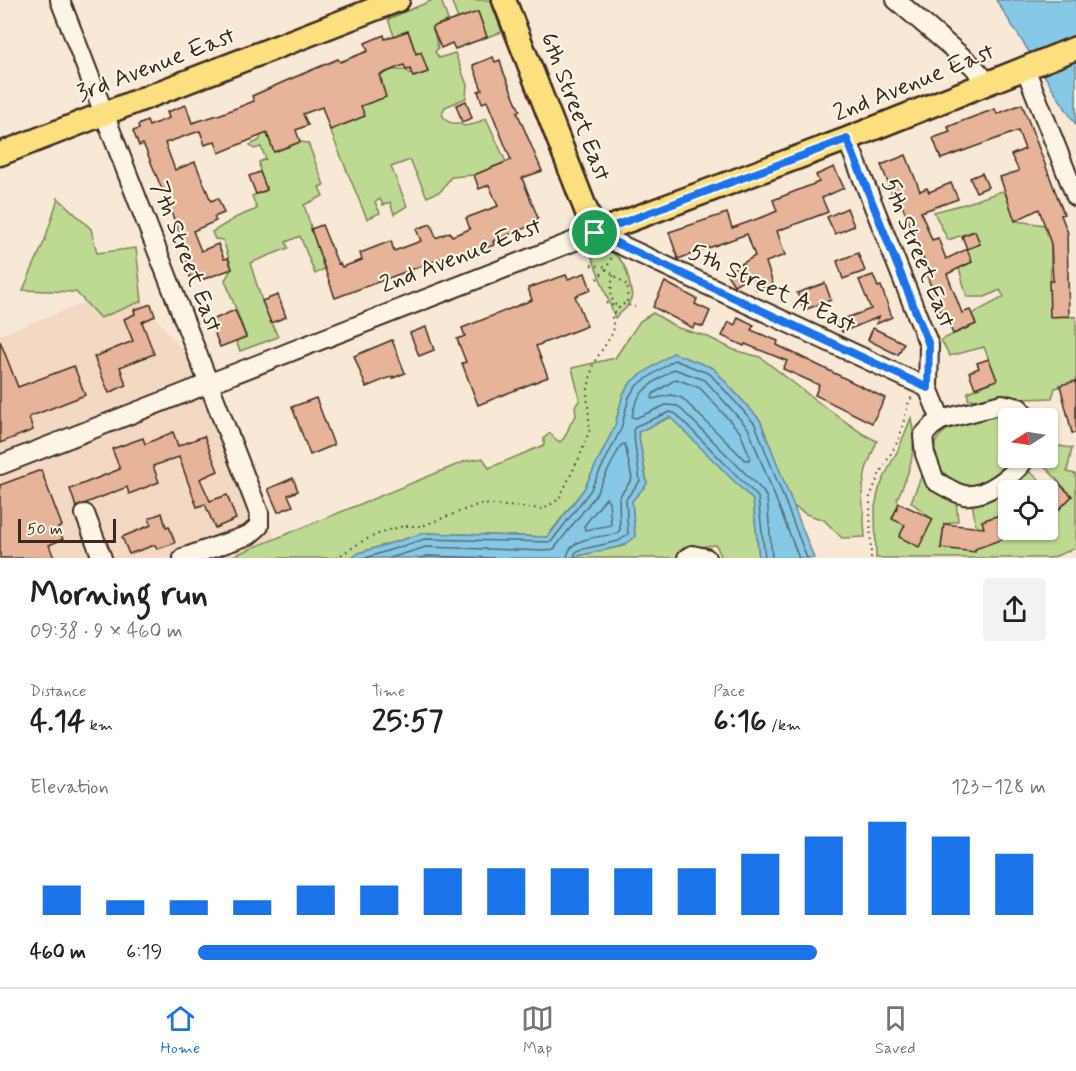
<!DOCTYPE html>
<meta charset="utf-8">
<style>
:root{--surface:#fff;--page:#f2f2f2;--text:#222;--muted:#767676;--line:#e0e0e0;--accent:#1a73e8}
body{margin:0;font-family:Mynerve,sans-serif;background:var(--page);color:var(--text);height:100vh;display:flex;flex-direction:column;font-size:22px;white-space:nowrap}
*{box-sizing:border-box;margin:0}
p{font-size:20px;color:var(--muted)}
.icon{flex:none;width:33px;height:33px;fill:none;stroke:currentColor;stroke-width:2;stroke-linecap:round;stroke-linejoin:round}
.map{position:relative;height:558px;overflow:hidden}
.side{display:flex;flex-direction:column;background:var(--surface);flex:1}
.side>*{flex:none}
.needle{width:39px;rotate:258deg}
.fabs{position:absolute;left:998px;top:408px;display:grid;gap:12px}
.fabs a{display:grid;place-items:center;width:60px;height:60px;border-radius:6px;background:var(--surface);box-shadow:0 2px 4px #0004;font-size:30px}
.scale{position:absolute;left:18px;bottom:15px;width:98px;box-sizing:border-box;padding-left:6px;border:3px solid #3b2a1e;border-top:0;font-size:16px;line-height:21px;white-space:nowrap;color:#3b2a1e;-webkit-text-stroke:4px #fcf5e5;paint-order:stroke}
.pin{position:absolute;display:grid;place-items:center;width:51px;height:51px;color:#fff;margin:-26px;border:3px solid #fff;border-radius:50%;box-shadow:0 2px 6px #0007}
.round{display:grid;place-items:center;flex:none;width:63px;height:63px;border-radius:6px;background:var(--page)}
.overview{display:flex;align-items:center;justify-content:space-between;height:102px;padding:0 30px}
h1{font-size:33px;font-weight:700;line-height:45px}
.metrics{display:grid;grid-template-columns:repeat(3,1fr);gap:9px;height:102px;padding:6px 30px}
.metrics div{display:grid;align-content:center}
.metrics b{font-size:30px;font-weight:700}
.metrics small{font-size:16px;font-weight:400}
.metrics p{font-size:16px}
.chart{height:168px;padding:12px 30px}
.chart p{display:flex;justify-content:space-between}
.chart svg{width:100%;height:108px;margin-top:6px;stroke:var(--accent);stroke-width:6}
ul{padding:0 30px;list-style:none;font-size:20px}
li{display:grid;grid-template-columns:96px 72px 1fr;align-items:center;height:45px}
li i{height:15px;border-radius:8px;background:var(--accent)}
.menu{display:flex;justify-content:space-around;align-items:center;height:84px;border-top:2px solid var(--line);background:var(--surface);font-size:16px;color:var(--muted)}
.menu a{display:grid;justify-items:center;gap:3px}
.menu .selected{color:var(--accent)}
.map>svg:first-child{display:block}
</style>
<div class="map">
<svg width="1076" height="558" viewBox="0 0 1076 558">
<rect width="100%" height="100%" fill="#f8e8d6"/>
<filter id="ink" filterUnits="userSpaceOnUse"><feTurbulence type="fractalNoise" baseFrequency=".0167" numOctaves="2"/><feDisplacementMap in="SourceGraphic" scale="12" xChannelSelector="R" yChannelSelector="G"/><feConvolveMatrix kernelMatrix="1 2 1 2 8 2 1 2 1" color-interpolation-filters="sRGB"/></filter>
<g filter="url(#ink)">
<polygon fill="#f3d8c4" points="142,301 209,383 275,538 228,558 0,558 0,335 86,302 100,318"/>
<g fill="#beda92" stroke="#7c8258" stroke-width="1.5">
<path d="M433 0H441L448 20 433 27 438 49 435 51 439 58 455 53 467 85 466 98 445 107 442 114C446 122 450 124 459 123L464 126 475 124 486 118 506 162 474 175 451 177 441 191 427 197 410 160 391 167 407 206 394 214 390 202 383 205 380 199 375 202 380 213 367 219 330 130 353 121 360 103 378 97 379 99 385 97 381 75 392 70H406L414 77 428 72 420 52 416 54 408 31 394 36 388 19Z"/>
<polygon points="451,0 490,0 502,32 487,37 478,12 458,19"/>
<polygon points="266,132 274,152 300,142 308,143 324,185 319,187 323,196 304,205 324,269 315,274 300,236 286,242 288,248 250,263 262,301 278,337 240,351 236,341 246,336 225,280 232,268 223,240 215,239 212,232 237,217 257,209 252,196 267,190 260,172 259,162 266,159 261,147 254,149 250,145 260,140 261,134"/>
<polygon points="1002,191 1006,195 1016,221 1045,225 1051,241 1050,316 1076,317 1076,383 1055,388 1052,398 1022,399 996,397 980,400 968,399 968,392 997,380 984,347 950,356 941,340 976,324 972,314 1004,297 1000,290 985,297 967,297 959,268 972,262 967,249 980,244 974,231 948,240 934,212 968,203"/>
<polygon points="58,198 91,229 97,253 136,248 142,301 100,318 76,292 23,290 45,240"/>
<path d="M608 251C627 258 629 279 632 297L626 308 615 318 592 257Z"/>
<path d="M653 313 678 328 706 336 734 350 760 357 818 402 863 434 877 441 866 469 862 493 865 537 842 538 824 520 806 514 793 506 760 420 713 369 673 353 632 381 623 394 615 426 584 489 547 537 424 533 359 553 352 558H228L466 461 483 458 489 468 544 445V438L550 433 555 439 560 442C570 435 566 425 576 416L575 406 580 400 572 368 615 358 640 321Z"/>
<path d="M1006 413 1016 418H1008V458H1017L988 482 964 489C934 471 917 440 959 424 974 418 990 415 1006 413Z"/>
<path d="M671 417 753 500 759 558H722L716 545C701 546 689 547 677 558H569L622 546 635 537 632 501 647 483 638 432Z"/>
<path d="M911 418C918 448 910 472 897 499L899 503 892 518 905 525 900 537 919 546 932 519 911 502 922 475 940 494 956 501 958 521 944 524 941 548 975 551 977 533 972 502 998 497 1008 512 982 521 990 543 1029 530H1047V522L1072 496 1038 459 1047 458V444L1072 448 1067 472 1076 474V548L1051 558H876L875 507 879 489 890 465 899 448Z"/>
<polygon points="1030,472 1050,488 1047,491 1014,490 1012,487"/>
</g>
<g fill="#86c9e7" stroke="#688997" stroke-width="1.5">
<polygon points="996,0 1076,0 1076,125"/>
<polygon points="673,353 713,368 760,420 814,558 759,558 753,500 670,417 638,432 647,484 632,501 635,537 622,546 569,558 352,558 359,553 424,533 548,537 584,489 615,426 623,394 632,381"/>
</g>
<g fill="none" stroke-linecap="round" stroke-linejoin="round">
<g stroke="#596a6e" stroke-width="1.5">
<polygon points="676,379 700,388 740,432 750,457 749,460 745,460 682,398 671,395 652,399 653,394"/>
<polygon points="606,498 609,501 611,525 585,530 584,526"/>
<polyline points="365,558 425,539 551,542 590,491 621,429 629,397 636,386 674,360 710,374 755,424 807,558"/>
<path d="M390 558 426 547 546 551 554 549 595 496 621 445 625 444 632 479 619 497 620 530 616 534C600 537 569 537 567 558"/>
<polyline points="420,558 428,556 496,558"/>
<polyline points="575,558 575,553 579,550 619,541 628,534 626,499 640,481 633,430 636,426 670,412 676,414 758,497 765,558"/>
<path d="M772 558 767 498 762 490 678 406 666 405 636 418 632 417C636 389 653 383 674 369L705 380 748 428 799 558"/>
</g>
</g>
<g fill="#e7b499" stroke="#3b2a1e" stroke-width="1.5">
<polygon points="478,12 487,37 455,49 452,43 441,48 432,27"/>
<polygon points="408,31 416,54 421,52 428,72 413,77 410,69 406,70 404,65 379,75 386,97 361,106 365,116 330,130 322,107 303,114 308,125 296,130 300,142 274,152 267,133 219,153 215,141 205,145 200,131 165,143 175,170 195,162 211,201 218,198 224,213 214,217 216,221 193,231 201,251 218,244 224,259 228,258 232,269 204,279 201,273 190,277 185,262 190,260 178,229 146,150 143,144 139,146 133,131 139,129 138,125 147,121 149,126 169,118 167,112 186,105 192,123 221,114 254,101 252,96 288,80 338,59 340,62 368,51 365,43 384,35 385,39"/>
<polygon points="493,57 495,62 500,60 503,71 520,111 517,112 542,171 522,178 538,218 535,224 493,241 494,245 478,251 450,261 448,256 335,298 311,229 322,225 338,264 340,263 342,267 362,260 360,253 391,241 394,251 421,241 416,229 431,224 436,238 450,232 452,236 470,229 466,218 498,206 489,185 479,189 474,175 511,160 487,101 482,103 478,91 482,90 473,65"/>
<polygon points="466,101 472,118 462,122 456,105"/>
<polygon points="1022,104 1064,214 1061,215 1068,233 1067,234 1069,316 1050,317 1049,281 1053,281 1051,244 1039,209 1015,221 1000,177 1019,171 1011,155 1025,149 1018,131 941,159 933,138 950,132 948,127 965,120 995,109 997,114"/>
<polygon points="906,155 920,191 927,188 929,192 951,183 958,199 921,212 932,240 938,238 946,259 967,249 972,262 947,274 962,313 970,310 976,324 953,334 943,310 938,312 931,294 934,293 925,272 928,271 899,197 894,198 881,165"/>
<polygon points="834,167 844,188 822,198 828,212 777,231 785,255 766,262 773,284 756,289 752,275 734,285 726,273 755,256 747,234 678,259 669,232 727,213 732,228 768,215 777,211 773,200 819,182 816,175"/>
<polygon points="260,172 267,190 256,194 249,176"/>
<polygon points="982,173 988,187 976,192 970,178"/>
<polygon points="847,208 854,226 835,234 827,217"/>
<polygon points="975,231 980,244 967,249 962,236"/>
<polygon points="858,253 865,271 843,279 837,261"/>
<polygon points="585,273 591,290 575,296 587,326 536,346 548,377 478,405 462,363 466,362 457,339 465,336 462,328 532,300 528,288 566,275 568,279"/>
<polygon points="873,275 878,287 881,286 892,317 876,324 879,317 842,332 838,321 871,309 859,280"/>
<polygon points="665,282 697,299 695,304 710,311 703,327 695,324 693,328 653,307"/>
<polygon points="825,283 831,300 804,310 797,293"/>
<polygon points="278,295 286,317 271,323 262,301"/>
<polygon points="151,304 155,316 142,322 154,354 120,367 126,385 109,393 94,357 133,341 124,319 135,314 134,310"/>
<polygon points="235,310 246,337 220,347 210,321"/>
<polygon points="738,317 754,325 751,330 778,341 777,345 885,398 872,423 815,395 819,385 783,369 787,361 745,344 744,346 722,336 729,322 735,325"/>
<polygon points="426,327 434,350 419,356 410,333"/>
<polygon points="873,328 904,343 898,355 868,340"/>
<polygon points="392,340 405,373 393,378 393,376 366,387 354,356"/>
<polygon points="0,341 18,387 74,366 85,395 29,417 33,430 0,443"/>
<polygon points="989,359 997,380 975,388 969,372 979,368 977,363"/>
<polygon points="1076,381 1076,433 1072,433 1060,385"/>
<polygon points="316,398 334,445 310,455 292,407"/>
<polygon points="173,432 178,446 204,436 218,471 200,479 210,501 227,495 236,519 215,528 205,504 197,507 179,457 153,466 159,482 129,494 127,487 76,507 70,489 120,469 112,449 143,438 145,444"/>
<polygon points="41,470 62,526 58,528 63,539 49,545 54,558 0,558 0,485"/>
<polygon points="293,478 298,491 288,495 293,506 278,512 268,489"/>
<polygon points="1056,481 1072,496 1047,522 1047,491"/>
<polygon points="899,503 933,519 919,547 899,537 905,525 892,519"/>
<polygon points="1008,512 1008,537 975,549 975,552 941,548 944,524 984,528 982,521"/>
<polygon points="162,513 166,527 169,526 175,543 157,549 155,545 129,554 122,537 151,525 149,518"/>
</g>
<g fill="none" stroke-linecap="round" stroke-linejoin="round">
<defs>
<g id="minor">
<polyline points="60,0 259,513 259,526 249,535 183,558"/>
<polyline points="896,0 973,66 987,82"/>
<polyline points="1025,68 1076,197"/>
<polyline points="847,139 929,345 928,388 941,420"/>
<path d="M1026 458C1015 474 986 498 964 495 954 493 943 485 935 481L925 454 923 436 931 427 941 420 1002 404 1019 408 1028 418"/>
<polyline points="0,465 595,233 928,388"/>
<polyline points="85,514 102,558"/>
<polyline points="687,558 692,555 706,558"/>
</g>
<g id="major">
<polyline points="504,0 595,233 847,139 1076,48"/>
<polyline points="0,154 398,0"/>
</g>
</defs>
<use href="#minor" stroke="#3b2a1e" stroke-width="22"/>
<use href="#major" stroke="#3b2a1e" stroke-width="27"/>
<g stroke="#3b2a1e" stroke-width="2" stroke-dasharray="1.5 4.5" stroke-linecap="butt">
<polyline points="591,265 608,267"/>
<polyline points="606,269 628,286 627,301 624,304"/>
<path d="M613 275C612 286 607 302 620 308"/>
<polyline points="597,279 606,269 612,257"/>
<polyline points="606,303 615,306"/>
<polyline points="336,558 363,541 385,531 404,526 422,526 480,504 544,509 559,499 580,456 590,429 587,394 593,364 611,336 614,328 612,318 616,310 624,304 635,307"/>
<polyline points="871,558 870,497 879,475 899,439 909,401 912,397"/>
</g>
<use href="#minor" stroke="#fcf5e5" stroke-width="18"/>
<use href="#major" stroke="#fce080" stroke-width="22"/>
</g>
</g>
<g fill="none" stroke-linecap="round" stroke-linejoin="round" filter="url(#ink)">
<defs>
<polygon id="route" points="847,139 929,345 928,388 595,233"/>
</defs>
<use href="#route" stroke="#fff" stroke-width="12"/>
<use href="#route" stroke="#1a73e8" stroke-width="8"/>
</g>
<g text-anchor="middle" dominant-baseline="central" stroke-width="4.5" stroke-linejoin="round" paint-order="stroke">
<g font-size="24" fill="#3b2a1e" stroke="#fcf5e5">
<text transform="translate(156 65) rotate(-21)">3rd Avenue East</text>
<text transform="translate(914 83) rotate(-22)">2nd Avenue East</text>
<text transform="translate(575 107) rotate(69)">6th Street East</text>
<text transform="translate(918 253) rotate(68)">5th Street East</text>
<text transform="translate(461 256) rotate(-21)">2nd Avenue East</text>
<text transform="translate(186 257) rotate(69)">7th Street East</text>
<text transform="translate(772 289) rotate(25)">5th Street A East</text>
</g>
</g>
</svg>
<div class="fabs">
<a><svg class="needle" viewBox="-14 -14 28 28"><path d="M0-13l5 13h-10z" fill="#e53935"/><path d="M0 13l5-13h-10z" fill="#767676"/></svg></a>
<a><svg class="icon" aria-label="locate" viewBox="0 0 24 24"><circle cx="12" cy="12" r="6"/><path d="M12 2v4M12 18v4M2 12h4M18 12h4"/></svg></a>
</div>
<div class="scale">50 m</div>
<div class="pin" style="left:595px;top:233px;background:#1e9e55"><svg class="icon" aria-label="arrive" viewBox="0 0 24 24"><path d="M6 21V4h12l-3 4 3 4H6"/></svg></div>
</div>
<section class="side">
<div class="overview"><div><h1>Morning run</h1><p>09:38 · 9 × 460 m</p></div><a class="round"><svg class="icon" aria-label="share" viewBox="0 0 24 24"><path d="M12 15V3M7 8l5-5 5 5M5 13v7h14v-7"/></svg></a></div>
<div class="metrics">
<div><p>Distance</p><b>4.14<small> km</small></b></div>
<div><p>Time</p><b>25:57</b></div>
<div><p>Pace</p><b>6:16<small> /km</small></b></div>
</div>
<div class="chart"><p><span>Elevation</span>123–128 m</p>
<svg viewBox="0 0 160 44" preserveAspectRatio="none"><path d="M5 44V32M15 44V38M25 44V38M35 44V38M45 44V32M55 44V32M65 44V25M75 44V25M85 44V25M95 44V25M105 44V25M115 44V19M125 44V12M135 44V6M145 44V12M155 44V19"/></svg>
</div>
<ul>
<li><b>460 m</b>6:19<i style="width:73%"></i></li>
</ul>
</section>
<nav class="menu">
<a class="selected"><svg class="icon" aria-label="home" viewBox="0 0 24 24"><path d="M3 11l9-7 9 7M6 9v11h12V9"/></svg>Home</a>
<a><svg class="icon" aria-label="map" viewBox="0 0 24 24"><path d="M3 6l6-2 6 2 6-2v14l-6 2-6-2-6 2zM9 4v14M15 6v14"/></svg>Map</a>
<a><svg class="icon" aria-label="saved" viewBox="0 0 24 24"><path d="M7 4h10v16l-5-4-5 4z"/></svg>Saved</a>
</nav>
